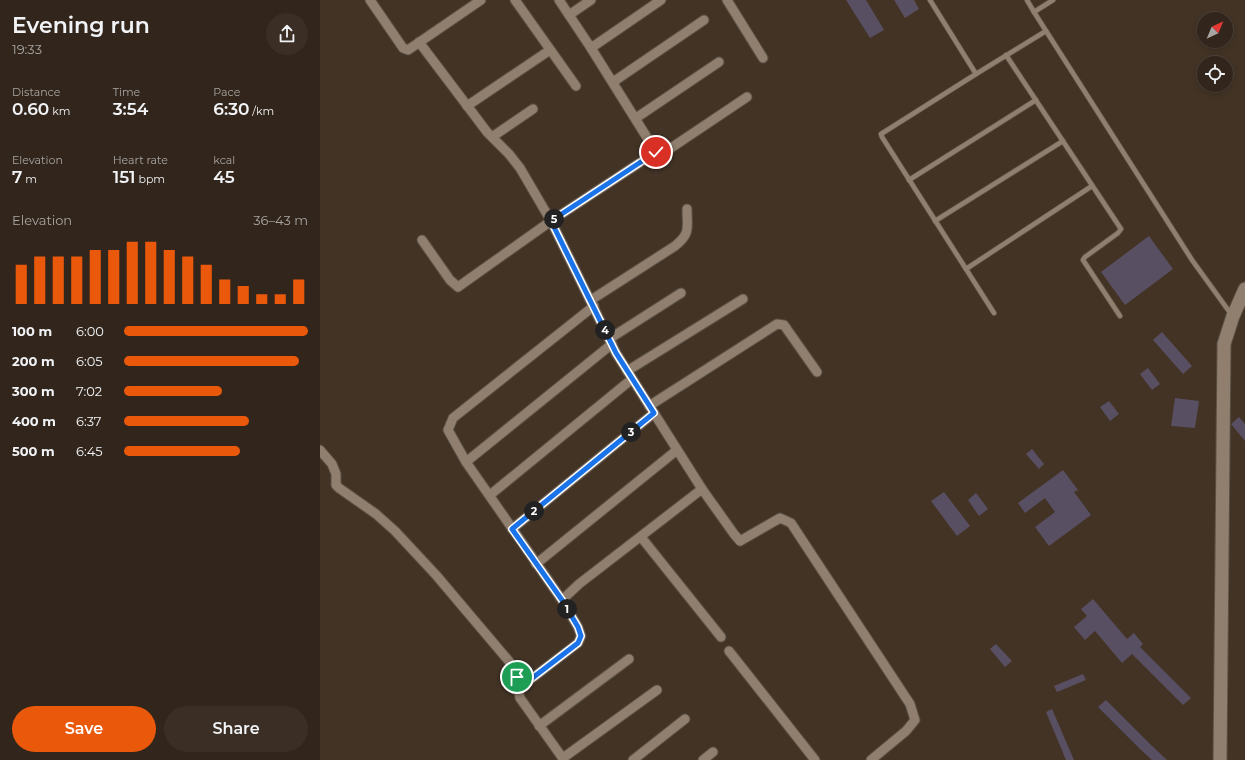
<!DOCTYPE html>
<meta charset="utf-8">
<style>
:root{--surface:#32261c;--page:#3a2e25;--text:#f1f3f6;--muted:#a8a5a3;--line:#4d433b;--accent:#ea580c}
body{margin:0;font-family:Montserrat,sans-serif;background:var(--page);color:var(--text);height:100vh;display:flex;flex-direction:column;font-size:15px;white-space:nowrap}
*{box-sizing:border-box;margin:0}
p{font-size:13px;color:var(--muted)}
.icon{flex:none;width:22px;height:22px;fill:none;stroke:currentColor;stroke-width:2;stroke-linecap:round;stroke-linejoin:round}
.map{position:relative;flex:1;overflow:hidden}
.panel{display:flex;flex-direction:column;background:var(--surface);width:320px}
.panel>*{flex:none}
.needle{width:26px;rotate:44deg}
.buttons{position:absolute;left:877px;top:12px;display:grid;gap:8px}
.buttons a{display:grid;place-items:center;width:36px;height:36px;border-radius:50%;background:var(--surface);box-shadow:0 2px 6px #0003,0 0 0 1px var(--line);font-size:20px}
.pin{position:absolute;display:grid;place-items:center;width:34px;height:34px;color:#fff;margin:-17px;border:2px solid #fff;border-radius:50%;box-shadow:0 1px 4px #0007}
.km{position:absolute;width:20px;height:20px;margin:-10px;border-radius:50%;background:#222;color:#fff;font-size:11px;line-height:20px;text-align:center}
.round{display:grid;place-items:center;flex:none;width:42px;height:42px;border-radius:21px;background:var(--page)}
.head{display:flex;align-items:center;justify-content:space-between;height:68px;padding:0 12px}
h1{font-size:22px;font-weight:600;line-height:30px}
.metrics{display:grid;grid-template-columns:repeat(3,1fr);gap:6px;height:68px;padding:4px 12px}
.metrics div{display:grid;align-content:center}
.metrics b{font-size:17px;font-weight:600}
.metrics small{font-size:11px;font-weight:400}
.metrics p{font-size:11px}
.chart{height:112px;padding:8px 12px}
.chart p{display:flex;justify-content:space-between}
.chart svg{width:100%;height:72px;margin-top:4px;stroke:var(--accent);stroke-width:6}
.action{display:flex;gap:8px;margin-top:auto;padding:8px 12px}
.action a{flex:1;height:46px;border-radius:24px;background:var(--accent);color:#fff;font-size:16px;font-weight:600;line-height:46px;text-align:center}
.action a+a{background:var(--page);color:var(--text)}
ul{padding:0 12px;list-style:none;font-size:13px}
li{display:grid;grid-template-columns:64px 48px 1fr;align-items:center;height:30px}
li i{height:10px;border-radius:5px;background:var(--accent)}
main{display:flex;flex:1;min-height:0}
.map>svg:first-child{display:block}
</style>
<main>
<section class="panel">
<div class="head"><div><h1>Evening run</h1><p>19:33</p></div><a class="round"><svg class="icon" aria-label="share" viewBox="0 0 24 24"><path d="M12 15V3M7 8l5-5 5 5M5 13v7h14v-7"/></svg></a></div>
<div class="metrics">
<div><p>Distance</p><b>0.60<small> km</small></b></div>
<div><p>Time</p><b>3:54</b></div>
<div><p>Pace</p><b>6:30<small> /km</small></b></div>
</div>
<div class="metrics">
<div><p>Elevation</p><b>7<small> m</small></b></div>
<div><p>Heart rate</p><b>151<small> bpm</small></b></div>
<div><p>kcal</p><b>45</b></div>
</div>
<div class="chart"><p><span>Elevation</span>36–43 m</p>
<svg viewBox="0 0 160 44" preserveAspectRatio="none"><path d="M5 44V20M15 44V15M25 44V15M35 44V15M45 44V11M55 44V11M65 44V6M75 44V6M85 44V11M95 44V15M105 44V20M115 44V29M125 44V33M135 44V38M145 44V38M155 44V29"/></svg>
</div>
<ul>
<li><b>100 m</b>6:00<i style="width:100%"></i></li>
<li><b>200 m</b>6:05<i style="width:95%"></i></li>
<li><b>300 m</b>7:02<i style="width:53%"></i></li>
<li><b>400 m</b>6:37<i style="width:68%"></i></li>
<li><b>500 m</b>6:45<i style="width:63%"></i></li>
</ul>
<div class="action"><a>Save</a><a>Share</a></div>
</section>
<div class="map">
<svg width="925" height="760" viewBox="0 0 925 760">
<rect width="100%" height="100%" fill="#423325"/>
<g fill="#594f62">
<polygon points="526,0 546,0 564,30 550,38"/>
<polygon points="574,0 594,0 599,9 585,18"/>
<polygon points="829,236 853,269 805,305 781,272"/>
<polygon points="842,332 872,366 863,374 833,340"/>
<polygon points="828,368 840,384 832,390 820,374"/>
<polygon points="855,398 879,401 875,428 851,426"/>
<polygon points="789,401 799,414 790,421 780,407"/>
<polygon points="919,417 925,424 925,441 911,424"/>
<polygon points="712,449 724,464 719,469 706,454"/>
<polygon points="743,470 758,490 754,492 771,515 729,546 715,527 735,512 725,498 705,513 698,503"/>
<polygon points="624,492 650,526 637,536 611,501"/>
<polygon points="656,493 668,509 659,516 648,500"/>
<polygon points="773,599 807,639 814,633 823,644 820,647 871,698 863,705 812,654 802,663 775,631 765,640 754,627 767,616 761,609"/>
<polygon points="676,644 692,661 685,667 670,649"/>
<polygon points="763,674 766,680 737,692 734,686"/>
<polygon points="786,700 831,745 847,760 832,760 820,749 778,707"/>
<polygon points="732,709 754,760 746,760 726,712"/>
</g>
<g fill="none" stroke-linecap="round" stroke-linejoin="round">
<defs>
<g id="lane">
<polyline points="610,0 656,74 726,31"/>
<polyline points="707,0 714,12 733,0"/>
<polyline points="714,12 872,260 911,314"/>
<polyline points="686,55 801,229 798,233 765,257 763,260 800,316"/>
<polyline points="656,74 561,134 562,137 674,313"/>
<polyline points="589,180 716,100"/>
<polyline points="615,221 743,141"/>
<polyline points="646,269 772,186"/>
</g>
<g id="street">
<polyline points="50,0 83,48 88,50 161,0"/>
<polyline points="195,0 256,86"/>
<polyline points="407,0 443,58"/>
<polyline points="249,15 271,0"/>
<polyline points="99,42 167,132 189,154 200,168 231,221 296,353 382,489 414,534 420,541 460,518 471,523 590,704 595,720 586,731 551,760"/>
<polyline points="271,48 341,0"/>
<polyline points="293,82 384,20"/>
<polyline points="147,106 230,50"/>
<polyline points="316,118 399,62"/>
<polyline points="172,137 213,109"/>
<polyline points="336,152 342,154 427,97"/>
<polyline points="102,240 130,280 138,287 231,221 336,152 271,48 239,0"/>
<path d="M271 300 355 246C371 233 367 228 367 209"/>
<polyline points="289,339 361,293"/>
<polyline points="307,371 423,299"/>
<polyline points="329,406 457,324 464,325 497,372"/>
<path d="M0 450 12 464 16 474V485L19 488 56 514 75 531 116 575 193 666C198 676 197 687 200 698L244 760"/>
<polyline points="146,462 292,344"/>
<polyline points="170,495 312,379"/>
<polyline points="192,529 334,413"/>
<polyline points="321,537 401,637"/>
<polyline points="216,564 357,450"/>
<polyline points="242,600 146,462 128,430 133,418 274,306"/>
<polyline points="409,651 495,760"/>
<polyline points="198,689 258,643 261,636 258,627 242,600 259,584 382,489"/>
<polyline points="219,726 309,659"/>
<polyline points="243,758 337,690"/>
<polyline points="313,760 365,719"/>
<polyline points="383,760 393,752"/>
</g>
<polyline id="secondary" points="900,760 904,344 913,316 925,289"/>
</defs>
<use href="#lane" stroke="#5c5044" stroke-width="6"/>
<use href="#street" stroke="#5c5044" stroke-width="11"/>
<use href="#secondary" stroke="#5c5044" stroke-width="15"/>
<use href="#lane" stroke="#907f6e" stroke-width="4.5"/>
<use href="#street" stroke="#907f6e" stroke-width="9"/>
<use href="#secondary" stroke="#907f6e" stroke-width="13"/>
</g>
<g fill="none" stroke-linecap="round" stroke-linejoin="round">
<defs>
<polyline id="route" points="197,677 198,689 258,643 261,636 258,627 242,600 192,529 334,413 296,353 231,221 336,152"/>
</defs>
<use href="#route" stroke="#fff" stroke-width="8"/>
<use href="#route" stroke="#1a73e8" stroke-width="5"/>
</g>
</svg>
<div class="buttons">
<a><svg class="needle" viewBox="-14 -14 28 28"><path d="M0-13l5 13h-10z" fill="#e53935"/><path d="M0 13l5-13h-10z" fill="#a8a5a3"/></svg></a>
<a><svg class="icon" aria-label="locate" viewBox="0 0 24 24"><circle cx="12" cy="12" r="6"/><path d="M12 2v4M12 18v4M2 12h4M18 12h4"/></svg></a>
</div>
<div class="pin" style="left:197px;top:677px;background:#1e9e55"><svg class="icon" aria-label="arrive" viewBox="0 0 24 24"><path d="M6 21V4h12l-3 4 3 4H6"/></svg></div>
<div class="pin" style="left:336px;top:152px;background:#d93025"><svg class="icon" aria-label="check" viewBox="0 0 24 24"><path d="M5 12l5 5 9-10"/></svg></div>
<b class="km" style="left:247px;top:609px">1</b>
<b class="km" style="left:214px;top:511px">2</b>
<b class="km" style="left:311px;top:432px">3</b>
<b class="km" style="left:285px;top:330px">4</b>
<b class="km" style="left:234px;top:219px">5</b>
</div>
</main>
